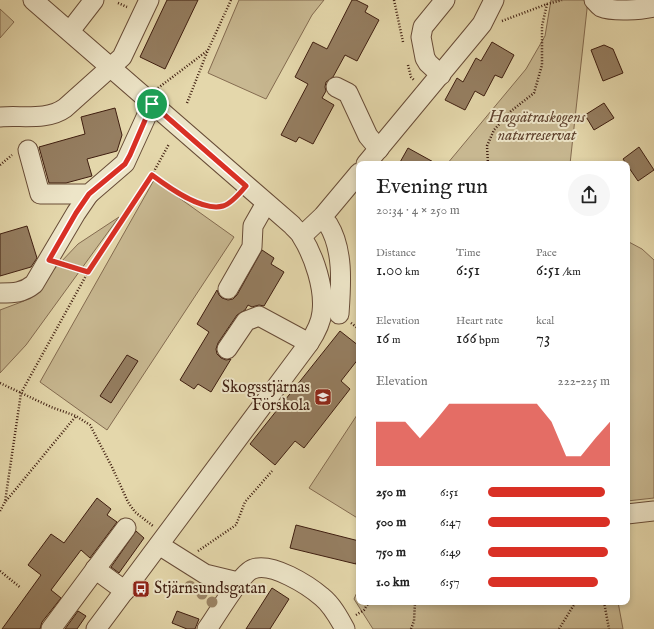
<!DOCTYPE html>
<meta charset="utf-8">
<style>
:root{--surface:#fff;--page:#f6f6f6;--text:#222;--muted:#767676;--accent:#d93025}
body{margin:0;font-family:"IM FELL English",serif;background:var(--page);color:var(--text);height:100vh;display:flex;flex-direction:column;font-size:15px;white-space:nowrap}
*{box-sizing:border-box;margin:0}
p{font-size:13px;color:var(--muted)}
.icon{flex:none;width:22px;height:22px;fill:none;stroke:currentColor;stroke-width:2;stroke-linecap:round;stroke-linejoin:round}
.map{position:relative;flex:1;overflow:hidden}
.panel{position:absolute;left:356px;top:161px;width:274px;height:444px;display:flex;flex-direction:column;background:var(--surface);border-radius:8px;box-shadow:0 2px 6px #0003}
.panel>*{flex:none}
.pin{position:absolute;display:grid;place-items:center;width:34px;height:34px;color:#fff;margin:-17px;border:2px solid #fff;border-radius:50%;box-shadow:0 1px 4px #0007}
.round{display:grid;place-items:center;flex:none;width:42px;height:42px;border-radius:21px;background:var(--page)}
.headline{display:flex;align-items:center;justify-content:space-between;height:68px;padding:0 20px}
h1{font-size:22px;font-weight:600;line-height:30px}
.stats{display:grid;grid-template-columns:repeat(3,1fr);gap:6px;height:68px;padding:4px 20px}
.stats div{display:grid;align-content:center}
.stats b{font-size:17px;font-weight:600}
.stats small{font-size:11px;font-weight:400}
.stats p{font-size:11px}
.chart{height:112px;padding:8px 20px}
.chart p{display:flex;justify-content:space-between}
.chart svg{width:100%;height:72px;margin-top:4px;fill:var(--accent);opacity:.7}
ul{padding:0 20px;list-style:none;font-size:13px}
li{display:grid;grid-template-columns:64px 48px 1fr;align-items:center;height:30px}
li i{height:10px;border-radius:5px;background:var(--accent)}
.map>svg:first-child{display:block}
</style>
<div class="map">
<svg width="654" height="629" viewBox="0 0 654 629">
<rect width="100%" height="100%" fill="#e4d7ab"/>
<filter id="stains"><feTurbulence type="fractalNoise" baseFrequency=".005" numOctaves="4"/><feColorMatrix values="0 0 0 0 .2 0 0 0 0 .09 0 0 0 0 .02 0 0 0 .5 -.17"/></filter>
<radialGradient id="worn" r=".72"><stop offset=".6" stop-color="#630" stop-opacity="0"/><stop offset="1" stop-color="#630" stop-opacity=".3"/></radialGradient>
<g fill="#c8b891" stroke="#846b50">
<polygon points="239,0 324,0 312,15 266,99 208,73"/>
<polygon points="551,0 588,0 570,164 447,164 526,69 545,36"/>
<polygon points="0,9 14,22 0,38"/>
<polygon points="154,180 234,237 107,430 40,382"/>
<polygon points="119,217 26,345 0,373 0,310 24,301 78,244"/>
<polygon points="627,241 642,249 654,260 654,498 627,501"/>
<polygon points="359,412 359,519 309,488"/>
<polygon points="359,588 359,602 618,602 623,629 373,629 354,599"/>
</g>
<g fill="#957e61" stroke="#3f1e10">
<polygon points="167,0 198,0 165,69 140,57"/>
<polygon points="352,0 356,0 368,6 365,12 379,20 357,61 345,55 333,77 326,82 325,87 326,91 322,98 334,105 313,144 299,137 296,142 281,135 308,84 295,77 313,42 327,49"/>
<polygon points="492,42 514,55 502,78 495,75 484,96 475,91 465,110 445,100 457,78 463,82 476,58 481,61"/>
<polygon points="604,45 613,49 623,73 603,81 591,50"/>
<polygon points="604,103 614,118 594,130 585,115"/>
<polygon points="115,108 122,135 117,151 87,159 92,176 66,183 49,183 39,147 85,134 81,117"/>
<polygon points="639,147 654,170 638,181 623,159"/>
<polygon points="408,148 437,164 399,164"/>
<polygon points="27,226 37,258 31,267 0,276 0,234"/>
<polygon points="262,250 274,258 271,264 284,272 264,306 259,305 252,307 248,305 245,310 237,315 218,343 216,349 217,354 221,358 226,360 231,359 211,392 198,384 194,389 180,380 209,332 197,324 217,290 219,295 222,298 228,300 233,299 237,295"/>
<polygon points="340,331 359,346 359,358 341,381 350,389 304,448 295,441 275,465 250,444"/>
<polygon points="127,355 138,361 111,403 100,396"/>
<polygon points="97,498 111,509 107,515 117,522 90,558 81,550 51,590 61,598 42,622 40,629 2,629 41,575 28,565 51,534 64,543"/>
<polygon points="296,525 359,541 359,551 356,564 290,548"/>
<polygon points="136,531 144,538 119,573 111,567"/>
<polygon points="272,588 289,599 270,629 246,629"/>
<polygon points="78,611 86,616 77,629 65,629"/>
<polygon points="177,611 199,619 195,629 187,629 172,623"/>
</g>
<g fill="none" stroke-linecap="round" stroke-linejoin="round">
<defs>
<g id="minor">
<path d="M33 0 292 225C295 229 300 232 302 237 314 256 325 289 322 312 321 323 315 334 309 343L96 629"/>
<path d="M594 0C596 2 598 5 601 7 613 12 641 10 654 7"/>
<polyline points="70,31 94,0"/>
<polyline points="441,75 428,63 425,58 421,37 423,27 445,0"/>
<polyline points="336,87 348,93 368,136 379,149"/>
<path d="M0 117C21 115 47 121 65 108L122 57 149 0"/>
<polyline points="28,150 40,194 89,194 125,163 152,104"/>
<polyline points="366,164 473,35 482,24 494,0"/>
<path d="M328 224C344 250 341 285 339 314"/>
<polyline points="302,236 323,216 359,173"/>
<polyline points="228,289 252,247 253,226 266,203"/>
<path d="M0 293C14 293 23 293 34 284L76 213 89 194"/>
<polyline points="227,349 246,321 259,316 309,343"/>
<polyline points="627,514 654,511"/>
<polyline points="159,545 205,574 238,582"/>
<polyline points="95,569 125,591"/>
<polyline points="51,629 126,528"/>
<path d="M207 629C216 617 241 573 253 569 272 562 308 585 322 597 332 605 339 618 345 629"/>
</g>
</defs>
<use href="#minor" stroke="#684c37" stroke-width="21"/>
<g stroke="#3f1e10" stroke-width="2.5" stroke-dasharray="1 2" stroke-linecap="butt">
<polyline points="394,0 403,42"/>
<polyline points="118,3 127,7"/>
<polyline points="502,21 547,4 562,0"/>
<polyline points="408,65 411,77 414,80"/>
<polyline points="158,88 207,51"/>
<polyline points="187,103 208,50 231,0"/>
<polyline points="488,164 487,146 494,130 511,111 534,93 542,65 542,26 547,4"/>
<polyline points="0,165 12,155"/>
<path d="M152 175C169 188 199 211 222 206 226 205 231 200 235 198"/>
<polyline points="64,265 88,272"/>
<polyline points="351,323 359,329"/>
<polyline points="0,383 51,407 76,416 90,425 112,467 128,502 135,512 153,526"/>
<polyline points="6,501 76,416"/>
<polyline points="0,511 5,502 21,393 88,272 152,175 169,144"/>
<polyline points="198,551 236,525 245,502 272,471"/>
<polyline points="0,571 21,588"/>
<polyline points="604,602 609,629"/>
<polyline points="356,615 364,610 369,602"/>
<polyline points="411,629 414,621 415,602"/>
<polyline points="559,629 575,603 578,602"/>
</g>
<use href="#minor" stroke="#ede5c8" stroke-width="19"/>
</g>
<g fill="#9c8667">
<circle cx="190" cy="586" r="5.5"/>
<circle cx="202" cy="594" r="5.5"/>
<circle cx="212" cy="602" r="5.5"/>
</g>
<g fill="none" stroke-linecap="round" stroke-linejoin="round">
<defs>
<path id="route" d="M152 104 246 186C241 192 231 204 223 206 202 212 168 187 152 175L88 272 49 260 76 213 89 194 125 164 130 155Z"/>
</defs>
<use href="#route" stroke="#fff" stroke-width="8"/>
<use href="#route" stroke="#d93025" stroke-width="5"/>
</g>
<defs>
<symbol id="school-square" viewBox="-11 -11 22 22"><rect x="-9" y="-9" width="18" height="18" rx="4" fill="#8f2418" stroke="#ede5c8"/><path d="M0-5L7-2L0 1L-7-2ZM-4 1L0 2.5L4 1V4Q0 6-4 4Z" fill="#fff"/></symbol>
<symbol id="bus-square" viewBox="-11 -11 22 22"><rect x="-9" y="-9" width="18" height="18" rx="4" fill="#8f2418" stroke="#ede5c8"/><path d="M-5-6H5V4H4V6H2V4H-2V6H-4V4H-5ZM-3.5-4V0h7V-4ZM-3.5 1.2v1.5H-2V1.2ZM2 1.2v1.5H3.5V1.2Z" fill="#fff"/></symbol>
</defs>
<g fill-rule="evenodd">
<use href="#school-square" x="313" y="387" width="20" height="20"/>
<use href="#bus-square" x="131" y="579" width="20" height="20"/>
</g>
<g text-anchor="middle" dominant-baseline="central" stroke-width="4" stroke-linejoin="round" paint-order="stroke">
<g font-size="16" font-style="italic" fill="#614430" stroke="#ede5c8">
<text x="537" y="118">Hagsätraskogens<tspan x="537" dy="18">naturreservat</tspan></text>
</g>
<g font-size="16" fill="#3f1e10" stroke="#ede5c8" text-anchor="end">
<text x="310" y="388">Skogsstjärnas<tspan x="310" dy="18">Förskola</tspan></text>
<text x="154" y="589" text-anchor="start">Stjärnsundsgatan</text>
</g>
</g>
<rect width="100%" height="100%" filter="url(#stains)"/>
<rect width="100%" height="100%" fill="url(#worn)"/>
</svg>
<div class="pin" style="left:152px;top:104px;background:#1e9e55"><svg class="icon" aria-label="arrive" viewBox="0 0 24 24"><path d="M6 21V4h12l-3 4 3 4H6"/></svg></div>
<section class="panel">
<div class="headline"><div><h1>Evening run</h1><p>20:34 · 4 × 250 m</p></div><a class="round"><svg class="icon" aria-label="share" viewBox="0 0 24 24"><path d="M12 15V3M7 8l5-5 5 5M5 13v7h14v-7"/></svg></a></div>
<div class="stats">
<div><p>Distance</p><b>1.00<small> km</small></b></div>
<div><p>Time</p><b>6:51</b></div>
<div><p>Pace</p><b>6:51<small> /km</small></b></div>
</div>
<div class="stats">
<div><p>Elevation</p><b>16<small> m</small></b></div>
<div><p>Heart rate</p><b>166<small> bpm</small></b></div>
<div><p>kcal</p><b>73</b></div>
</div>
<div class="chart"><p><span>Elevation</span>222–225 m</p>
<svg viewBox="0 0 160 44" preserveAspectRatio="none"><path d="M0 44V17L10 17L20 17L30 27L40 17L50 6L60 6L70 6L80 6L90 6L100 6L110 6L120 17L130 38L140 38L150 27L160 17V44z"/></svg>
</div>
<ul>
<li><b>250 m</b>6:51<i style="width:96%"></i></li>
<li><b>500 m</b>6:47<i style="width:100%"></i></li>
<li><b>750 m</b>6:49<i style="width:98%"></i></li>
<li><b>1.0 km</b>6:57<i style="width:90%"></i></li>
</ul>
</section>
</div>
